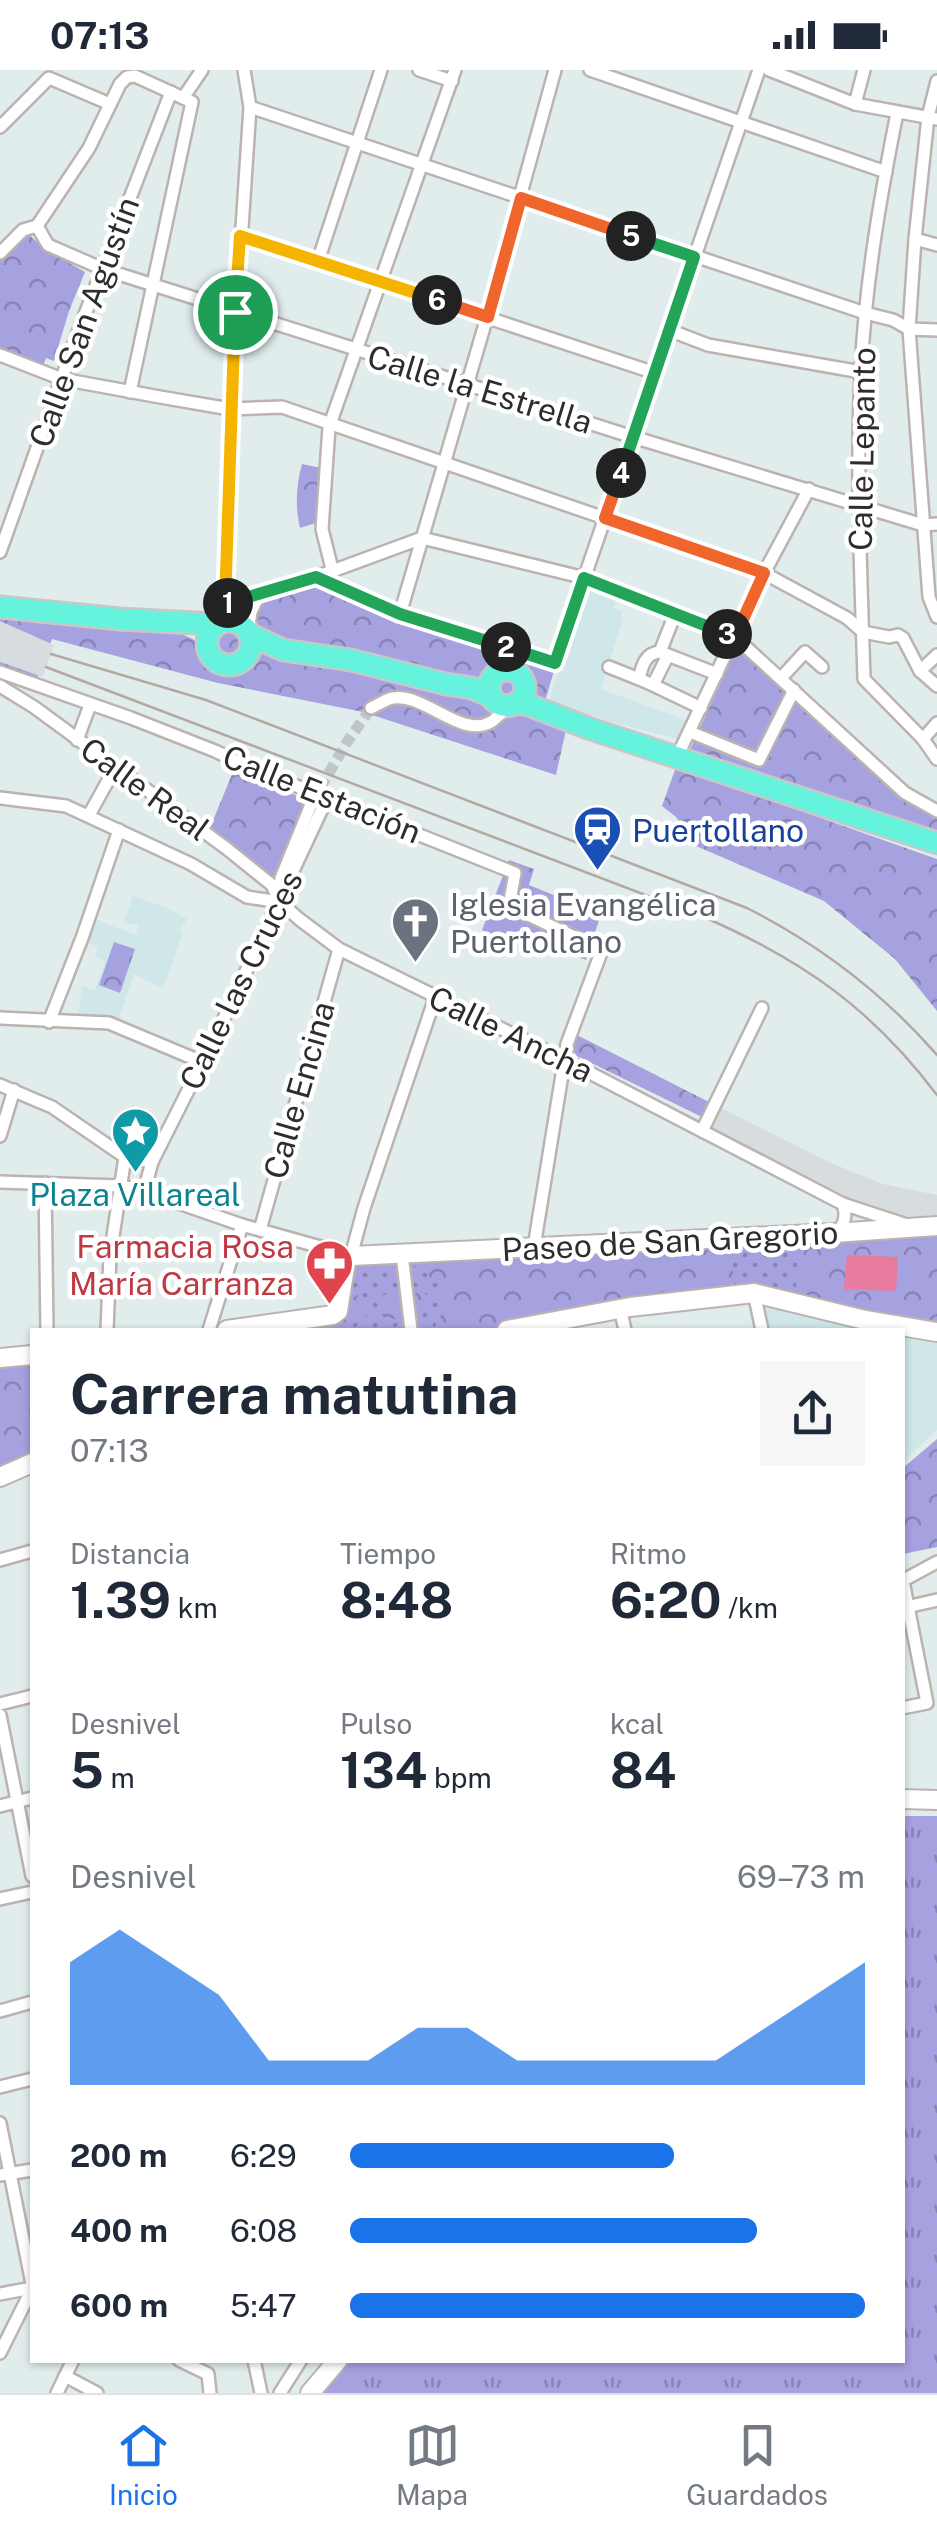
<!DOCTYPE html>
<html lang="es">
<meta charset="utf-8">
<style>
:root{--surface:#fff;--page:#f6f6f7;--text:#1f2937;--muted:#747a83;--line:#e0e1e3;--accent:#1a73e8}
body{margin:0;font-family:"Public Sans",sans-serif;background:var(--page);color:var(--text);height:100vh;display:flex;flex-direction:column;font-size:38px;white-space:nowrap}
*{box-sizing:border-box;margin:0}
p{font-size:32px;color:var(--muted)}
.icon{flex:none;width:55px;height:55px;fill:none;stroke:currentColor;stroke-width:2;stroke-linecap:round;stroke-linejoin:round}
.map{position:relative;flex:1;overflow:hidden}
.panel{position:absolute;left:30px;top:1258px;width:875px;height:1035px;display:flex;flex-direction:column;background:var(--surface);border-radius:0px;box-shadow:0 2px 8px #0004}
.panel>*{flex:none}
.pin{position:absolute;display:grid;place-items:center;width:85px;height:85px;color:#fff;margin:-42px;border:5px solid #fff;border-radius:50%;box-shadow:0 2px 10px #0007}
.km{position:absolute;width:50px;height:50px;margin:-25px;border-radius:50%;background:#222;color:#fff;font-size:28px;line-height:50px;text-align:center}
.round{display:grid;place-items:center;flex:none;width:105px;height:105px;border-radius:0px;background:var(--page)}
.summary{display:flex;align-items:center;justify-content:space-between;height:170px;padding:0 40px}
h1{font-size:55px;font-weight:700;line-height:75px}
.stats{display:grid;grid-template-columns:repeat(3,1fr);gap:15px;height:170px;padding:10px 40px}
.stats div{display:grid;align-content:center}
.stats b{font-size:50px;font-weight:700}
.stats small{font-size:28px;font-weight:400}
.stats p{font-size:28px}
.chart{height:280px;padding:20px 40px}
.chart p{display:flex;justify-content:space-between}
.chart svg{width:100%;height:180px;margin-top:10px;fill:var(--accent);opacity:.7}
ul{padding:0 40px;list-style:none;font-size:32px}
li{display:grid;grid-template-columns:160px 120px 1fr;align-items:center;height:75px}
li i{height:25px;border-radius:12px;background:var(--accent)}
.status{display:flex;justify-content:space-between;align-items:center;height:70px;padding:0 50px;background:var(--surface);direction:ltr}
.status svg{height:28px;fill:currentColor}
.tabs{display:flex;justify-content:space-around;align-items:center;height:140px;border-top:2px solid var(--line);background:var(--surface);font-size:28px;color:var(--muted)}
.tabs a{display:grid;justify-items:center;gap:5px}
.tabs .active{color:var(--accent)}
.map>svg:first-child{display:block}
</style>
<div class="status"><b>07:13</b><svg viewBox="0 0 49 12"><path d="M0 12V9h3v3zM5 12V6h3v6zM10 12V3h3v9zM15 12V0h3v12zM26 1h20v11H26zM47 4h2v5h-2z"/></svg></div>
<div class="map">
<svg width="937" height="2323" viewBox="0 0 937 2323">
<defs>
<pattern id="grass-tufts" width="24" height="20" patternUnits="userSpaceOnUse" patternTransform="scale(2.5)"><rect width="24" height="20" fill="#a6a1df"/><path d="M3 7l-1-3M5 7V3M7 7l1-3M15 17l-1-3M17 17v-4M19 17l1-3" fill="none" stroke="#8884b5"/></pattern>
<pattern id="forest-crowns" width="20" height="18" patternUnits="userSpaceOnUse" patternTransform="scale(2.5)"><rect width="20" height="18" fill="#a6a1df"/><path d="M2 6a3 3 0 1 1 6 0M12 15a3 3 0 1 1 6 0" fill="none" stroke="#8884b5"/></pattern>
<pattern id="garden-dots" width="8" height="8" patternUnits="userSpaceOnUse" patternTransform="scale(2.5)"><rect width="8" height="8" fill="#a6a1df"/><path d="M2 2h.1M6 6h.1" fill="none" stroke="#8884b5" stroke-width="1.8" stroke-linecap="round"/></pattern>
</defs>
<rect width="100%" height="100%" fill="#e1eded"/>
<g fill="#cfe7e9">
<polygon points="588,514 617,526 613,538 622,542 621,546 623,548 601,619 691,652 681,670 605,650 549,630"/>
<polygon points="133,826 168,838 187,849 179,861 183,863 163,918 134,905 119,948 78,947 82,916 95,920 105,891 96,887 98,877 87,872 94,849 136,865 138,855 124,852"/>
<polygon points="757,1229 937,1262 937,1360 903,1392 902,1260 762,1260"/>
</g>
<polygon fill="url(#grass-tufts)" points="903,1746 937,1746 937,2323 321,2323 352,2290 902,2290"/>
<g fill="url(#forest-crowns)">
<polygon points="27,163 45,179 85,202 69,241 54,291 46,288 43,296 0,280 0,191"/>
<path d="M302 394 326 399 322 451 300 458C295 437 296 415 302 394Z"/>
<path d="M316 507 554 601 540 648 566 660 556 705 363 642 218 613 52 569 35 614 0 602V537C55 543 163 545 206 577 208 550 227 544 247 560L259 525Z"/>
<polygon points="737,577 896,723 937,746 937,767 688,684"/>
<polygon points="676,697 937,789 937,941 895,889 824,831 696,776 676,747 662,736"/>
<polygon points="233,702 306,729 272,815 207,765"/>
<polygon points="509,790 534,799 529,815 561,828 560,835 599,850 586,890 517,863 507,861 503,873 482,860"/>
<polygon points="114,872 135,879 120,923 99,915"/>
<polygon points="571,962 709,1032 702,1047 577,986 567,974"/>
<polygon points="937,1160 937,1262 765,1224 507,1260 227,1260 328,1247 346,1191"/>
<polygon points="32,1284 32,1393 0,1407 0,1288"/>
<polygon points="937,1369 937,1477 903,1484 903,1398"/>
</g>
<g fill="url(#garden-dots)">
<polygon points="798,1177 796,1218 734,1216 731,1179"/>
<path d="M418 1196 443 1219 444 1239 433 1260H424L422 1242C436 1236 432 1224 418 1221L408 1230 406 1218 383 1225 381 1241C390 1251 397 1250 410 1249L411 1260H349V1242C356 1252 368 1250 371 1238L365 1227 357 1225 351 1229 356 1198Z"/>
</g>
<g fill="#d7ddde">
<polygon points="0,551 54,575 43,607 0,592"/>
<polygon points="715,1035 831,1093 883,1114 937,1125 937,1150 899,1152 850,1137 702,1061"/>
</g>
<polygon fill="#e77c9e" points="847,1185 898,1187 896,1221 844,1219"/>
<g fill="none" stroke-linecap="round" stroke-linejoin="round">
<polyline stroke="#bdc7c7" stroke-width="11" stroke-dasharray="11 5.5" stroke-linecap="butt" points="312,732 347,672 371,638"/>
<defs>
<g id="street">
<polyline points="419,0 452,11"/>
<polyline points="590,0 886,102"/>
<polyline points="769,0 855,34 937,49"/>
<polyline points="937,11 928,47 915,169 909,259 929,527 937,547"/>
<polyline points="183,28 202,0"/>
<polyline points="855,34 864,0"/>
<polyline points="250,37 865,243 893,250 909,259 937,260"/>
<path d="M897 43C880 128 865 215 861 302 856 404 861 507 864 609L923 669 937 689"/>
<polyline points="0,57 49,8 110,34"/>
<polyline points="37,156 48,175 103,199 633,367 923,455 937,454"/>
<polyline points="37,156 89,78 120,14 127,7 135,6 192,32 130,322"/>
<polyline points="240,166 655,303"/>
<polyline points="915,169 937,175"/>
<polyline points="0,183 23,160 37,156"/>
<polyline points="318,191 381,0"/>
<polyline points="669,260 708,275 861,302"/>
<polyline points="0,285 62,309 160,327 230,339 282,337 764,503 847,548 863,562 889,567 898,565 903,568 920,601 937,616"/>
<polyline points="422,468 585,508 735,567 905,723 937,741"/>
<polyline points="0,482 79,260 171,22"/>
<polyline points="332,499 322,459 329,357 455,0"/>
<polyline points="316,507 400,544 555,593 759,0"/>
<polyline points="225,534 316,507 422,468"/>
<polyline points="400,544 487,247 555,0"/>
<polyline points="221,552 225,534 230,339 250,37 244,0"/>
<polyline points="248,561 251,542 259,525"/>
<polyline points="660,582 675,544"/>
<path d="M668 585 653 615 639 609C642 596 645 583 660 582L717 604"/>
<polyline points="609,597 639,609"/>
<polyline points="505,600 517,592"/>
<polyline points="920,601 937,585"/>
<polyline points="0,602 131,648 215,681 251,698 515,803 509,836 602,880 567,974 534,1177"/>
<polyline points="781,608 805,582 822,597"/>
<polyline points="653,615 701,638"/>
<polyline points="0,616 34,637 226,778 272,815 280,832 299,849 339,879 565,990 843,1134 904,1154"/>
<path d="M371 638C378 635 386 629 393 628 425 623 461 669 491 652 497 648 503 641 509 636"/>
<polyline points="690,662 759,690 794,620"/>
<polyline points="923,669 937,653"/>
<polyline points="77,670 90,635"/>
<polyline points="677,687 764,503 809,419"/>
<polyline points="0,728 66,736 191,794 247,827 280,832"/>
<polyline points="89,745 115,698"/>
<polyline points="280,828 281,808 312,732"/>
<polyline points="0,948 109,953 202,992"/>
<polyline points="49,952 82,868 119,760"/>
<polyline points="0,1015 52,1037 125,1087"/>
<polyline points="702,1061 762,938"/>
<polyline points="0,1066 14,1020"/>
<polyline points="0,1112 120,1116 144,1121 242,1155 342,1183 348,1187"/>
<polyline points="45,1113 47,1260"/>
<polyline points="144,1121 152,1092 219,959 328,726"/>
<polyline points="260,1160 339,879"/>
<path d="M834 1163C845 1157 847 1145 843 1134"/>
<polyline points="402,1184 411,1260"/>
<polyline points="351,1186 364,1138 435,928"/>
<polyline points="754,1223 762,1260"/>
<polyline points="620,1238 625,1260"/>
<polyline points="107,1260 110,1186 125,1087 152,1092"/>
<polyline points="209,1260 242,1155"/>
<polyline points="0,1490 32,1481"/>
<polyline points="902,1511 937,1492"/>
<polyline points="902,1538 937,1530"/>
<polyline points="0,1634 32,1626"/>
<polyline points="902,1638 927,1633 903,1511"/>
<polyline points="0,1645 32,1806"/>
<polyline points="0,1736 32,1728"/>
<polyline points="0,1829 32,1822"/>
<polyline points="0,1941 32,1932"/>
<polyline points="0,2017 32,2009"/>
<polyline points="0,2053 32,2214"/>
<polyline points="0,2105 32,2100"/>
<polyline points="0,2224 32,2218"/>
<polyline points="0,2283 32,2219"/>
<polyline points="179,2290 208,2304 210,2323"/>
<polyline points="254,2290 261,2323"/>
<polyline points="65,2306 97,2323"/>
<polyline points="57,2323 73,2290"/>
<polyline points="280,2323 301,2290"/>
</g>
<g id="secondary">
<polyline points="227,1260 333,1245 338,1241 346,1191 351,1186 834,1163 937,1156"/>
<polyline points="507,1260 630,1237 754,1223 865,1250 937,1262"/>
<polyline points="0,1288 32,1285"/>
<polyline points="0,1407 32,1393"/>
<polyline points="902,1729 937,1730"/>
<polyline points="310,2323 338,2290"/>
</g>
<g id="highway">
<polyline points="0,537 120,549 216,554"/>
<circle cx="229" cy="573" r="22"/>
<polyline points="249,564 283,580 351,590 446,614 472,618 491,626"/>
<circle cx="507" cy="618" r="18"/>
<polyline points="516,633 529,635 588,658 937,773"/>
</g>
</defs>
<use href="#street" stroke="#bcb3b1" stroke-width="16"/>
<use href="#secondary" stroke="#bcb3b1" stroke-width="22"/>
<use href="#highway" stroke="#c8c8c8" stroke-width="25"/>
<use href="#street" stroke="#fff" stroke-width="11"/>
<use href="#secondary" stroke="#fff" stroke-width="18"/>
<use href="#highway" stroke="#66f3de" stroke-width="20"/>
<g stroke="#b5a8a3" stroke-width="2.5">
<path d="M51 584 206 630 747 838C820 875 883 923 937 985"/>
<path d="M46 597 706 848C804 891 872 939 937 1025"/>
</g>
</g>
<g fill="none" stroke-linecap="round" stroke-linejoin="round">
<defs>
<polyline id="split-1" points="228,533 225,534 235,242"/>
<polyline id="split-2" points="228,533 316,507 400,544 506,577"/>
<polyline id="split-3" points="506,577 555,593 584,508 727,564"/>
<polyline id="split-4" points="621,403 605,448 764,503 735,567 727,564"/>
<polyline id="split-5" points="621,403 694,187 631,166"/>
<polyline id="split-6" points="437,230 488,247 521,128 631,166"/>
<polyline id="split-7" points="235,242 240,166 437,230"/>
</defs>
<use href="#split-1" stroke="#fff" stroke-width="20"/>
<use href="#split-2" stroke="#fff" stroke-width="20"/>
<use href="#split-3" stroke="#fff" stroke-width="20"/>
<use href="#split-4" stroke="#fff" stroke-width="20"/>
<use href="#split-5" stroke="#fff" stroke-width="20"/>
<use href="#split-6" stroke="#fff" stroke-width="20"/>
<use href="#split-7" stroke="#fff" stroke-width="20"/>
<use href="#split-1" stroke="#f5b400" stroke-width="12"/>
<use href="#split-2" stroke="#22a559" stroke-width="12"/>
<use href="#split-3" stroke="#22a559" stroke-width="12"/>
<use href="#split-4" stroke="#f0652b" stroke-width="12"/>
<use href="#split-5" stroke="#22a559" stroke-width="12"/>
<use href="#split-6" stroke="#f0652b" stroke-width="12"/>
<use href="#split-7" stroke="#f5b400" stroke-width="12"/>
</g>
<defs>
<symbol id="station-pin" viewBox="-11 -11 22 30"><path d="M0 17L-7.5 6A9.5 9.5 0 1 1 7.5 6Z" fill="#1a4fb4" stroke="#fff"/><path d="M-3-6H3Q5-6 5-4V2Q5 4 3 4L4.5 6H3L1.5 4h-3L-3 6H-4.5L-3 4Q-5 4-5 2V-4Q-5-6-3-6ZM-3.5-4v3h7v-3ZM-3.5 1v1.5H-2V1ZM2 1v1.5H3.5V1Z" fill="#fff"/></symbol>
<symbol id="church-pin" viewBox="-11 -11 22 30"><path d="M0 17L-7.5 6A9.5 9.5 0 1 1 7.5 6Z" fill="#6b7280" stroke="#fff"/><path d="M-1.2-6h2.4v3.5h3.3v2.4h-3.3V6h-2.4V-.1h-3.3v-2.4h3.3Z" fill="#fff"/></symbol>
<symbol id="sight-pin" viewBox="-11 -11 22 30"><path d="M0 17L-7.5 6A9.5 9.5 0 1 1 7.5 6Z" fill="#0f9aa8" stroke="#fff"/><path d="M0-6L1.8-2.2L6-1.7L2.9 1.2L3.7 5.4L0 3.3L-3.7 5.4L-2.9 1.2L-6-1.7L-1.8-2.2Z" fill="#fff"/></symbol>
<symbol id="pharmacy-pin" viewBox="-11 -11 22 30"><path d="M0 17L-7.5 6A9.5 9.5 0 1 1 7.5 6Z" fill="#e0444e" stroke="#fff"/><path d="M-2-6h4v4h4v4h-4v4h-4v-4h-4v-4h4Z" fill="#fff"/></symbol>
</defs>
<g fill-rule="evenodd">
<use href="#station-pin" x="570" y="732" width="55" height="75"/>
<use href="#church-pin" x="388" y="824" width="55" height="75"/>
<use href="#sight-pin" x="108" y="1034" width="55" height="75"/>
<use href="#pharmacy-pin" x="302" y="1166" width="55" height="75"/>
</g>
<g text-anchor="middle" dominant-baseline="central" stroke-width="9" stroke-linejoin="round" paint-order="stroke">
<g font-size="32" fill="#2d2d2d" stroke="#fff">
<text transform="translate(84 252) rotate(-70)">Calle San Agustín</text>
<text transform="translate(480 319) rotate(17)">Calle la Estrella</text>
<text transform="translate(862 379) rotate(-89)">Calle Lepanto</text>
<text transform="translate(145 719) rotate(36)">Calle Real</text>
<text transform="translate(322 724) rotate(22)">Calle Estación</text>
<text transform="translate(241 910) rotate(-64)">Calle las Cruces</text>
<text transform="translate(511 964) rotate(26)">Calle Ancha</text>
<text transform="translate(299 1020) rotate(-74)">Calle Encina</text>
<text transform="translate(670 1171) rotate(-3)">Paseo de San Gregorio</text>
</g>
<g font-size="32" fill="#164399" stroke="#fff" text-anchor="start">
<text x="632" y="760">Puertollano</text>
</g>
<g font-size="32" fill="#5b616d" stroke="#fff" text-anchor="start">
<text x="450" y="834">Iglesia Evangélica<tspan x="450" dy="37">Puertollano</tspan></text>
</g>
<g font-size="32" fill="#0d838f" stroke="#fff">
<text x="135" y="1124">Plaza Villareal</text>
</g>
<g font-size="32" fill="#be3a42" stroke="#fff" text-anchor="end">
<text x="294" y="1176">Farmacia Rosa<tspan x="294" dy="37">María Carranza</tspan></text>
</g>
</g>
</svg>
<div class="pin" style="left:235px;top:242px;background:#1e9e55"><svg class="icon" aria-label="arrive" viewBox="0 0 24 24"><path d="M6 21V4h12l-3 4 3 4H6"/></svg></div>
<b class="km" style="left:228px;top:533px">1</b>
<b class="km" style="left:506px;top:577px">2</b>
<b class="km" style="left:727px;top:564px">3</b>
<b class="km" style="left:621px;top:403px">4</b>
<b class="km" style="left:631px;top:166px">5</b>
<b class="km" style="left:437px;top:230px">6</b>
<section class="panel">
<div class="summary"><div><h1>Carrera matutina</h1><p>07:13</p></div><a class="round"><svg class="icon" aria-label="share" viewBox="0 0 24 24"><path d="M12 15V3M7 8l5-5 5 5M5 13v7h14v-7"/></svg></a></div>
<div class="stats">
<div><p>Distancia</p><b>1.39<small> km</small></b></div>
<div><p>Tiempo</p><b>8:48</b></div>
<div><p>Ritmo</p><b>6:20<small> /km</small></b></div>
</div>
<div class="stats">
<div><p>Desnivel</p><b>5<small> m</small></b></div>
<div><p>Pulso</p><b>134<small> bpm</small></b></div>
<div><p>kcal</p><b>84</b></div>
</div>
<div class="chart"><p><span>Desnivel</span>69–73 m</p>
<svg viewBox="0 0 160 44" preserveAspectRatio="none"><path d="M0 44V14L10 6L20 14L30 22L40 38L50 38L60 38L70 30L80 30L90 38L100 38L110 38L120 38L130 38L140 30L150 22L160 14V44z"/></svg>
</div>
<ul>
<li><b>200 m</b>6:29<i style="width:63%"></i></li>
<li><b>400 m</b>6:08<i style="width:79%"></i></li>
<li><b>600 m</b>5:47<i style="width:100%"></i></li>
</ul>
</section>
</div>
<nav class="tabs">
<a class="active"><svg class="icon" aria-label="home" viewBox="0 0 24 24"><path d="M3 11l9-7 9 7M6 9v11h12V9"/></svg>Inicio</a>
<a><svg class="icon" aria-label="map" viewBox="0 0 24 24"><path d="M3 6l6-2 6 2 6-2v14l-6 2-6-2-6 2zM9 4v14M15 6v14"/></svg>Mapa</a>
<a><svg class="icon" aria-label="saved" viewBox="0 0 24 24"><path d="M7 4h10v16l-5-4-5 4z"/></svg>Guardados</a>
</nav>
